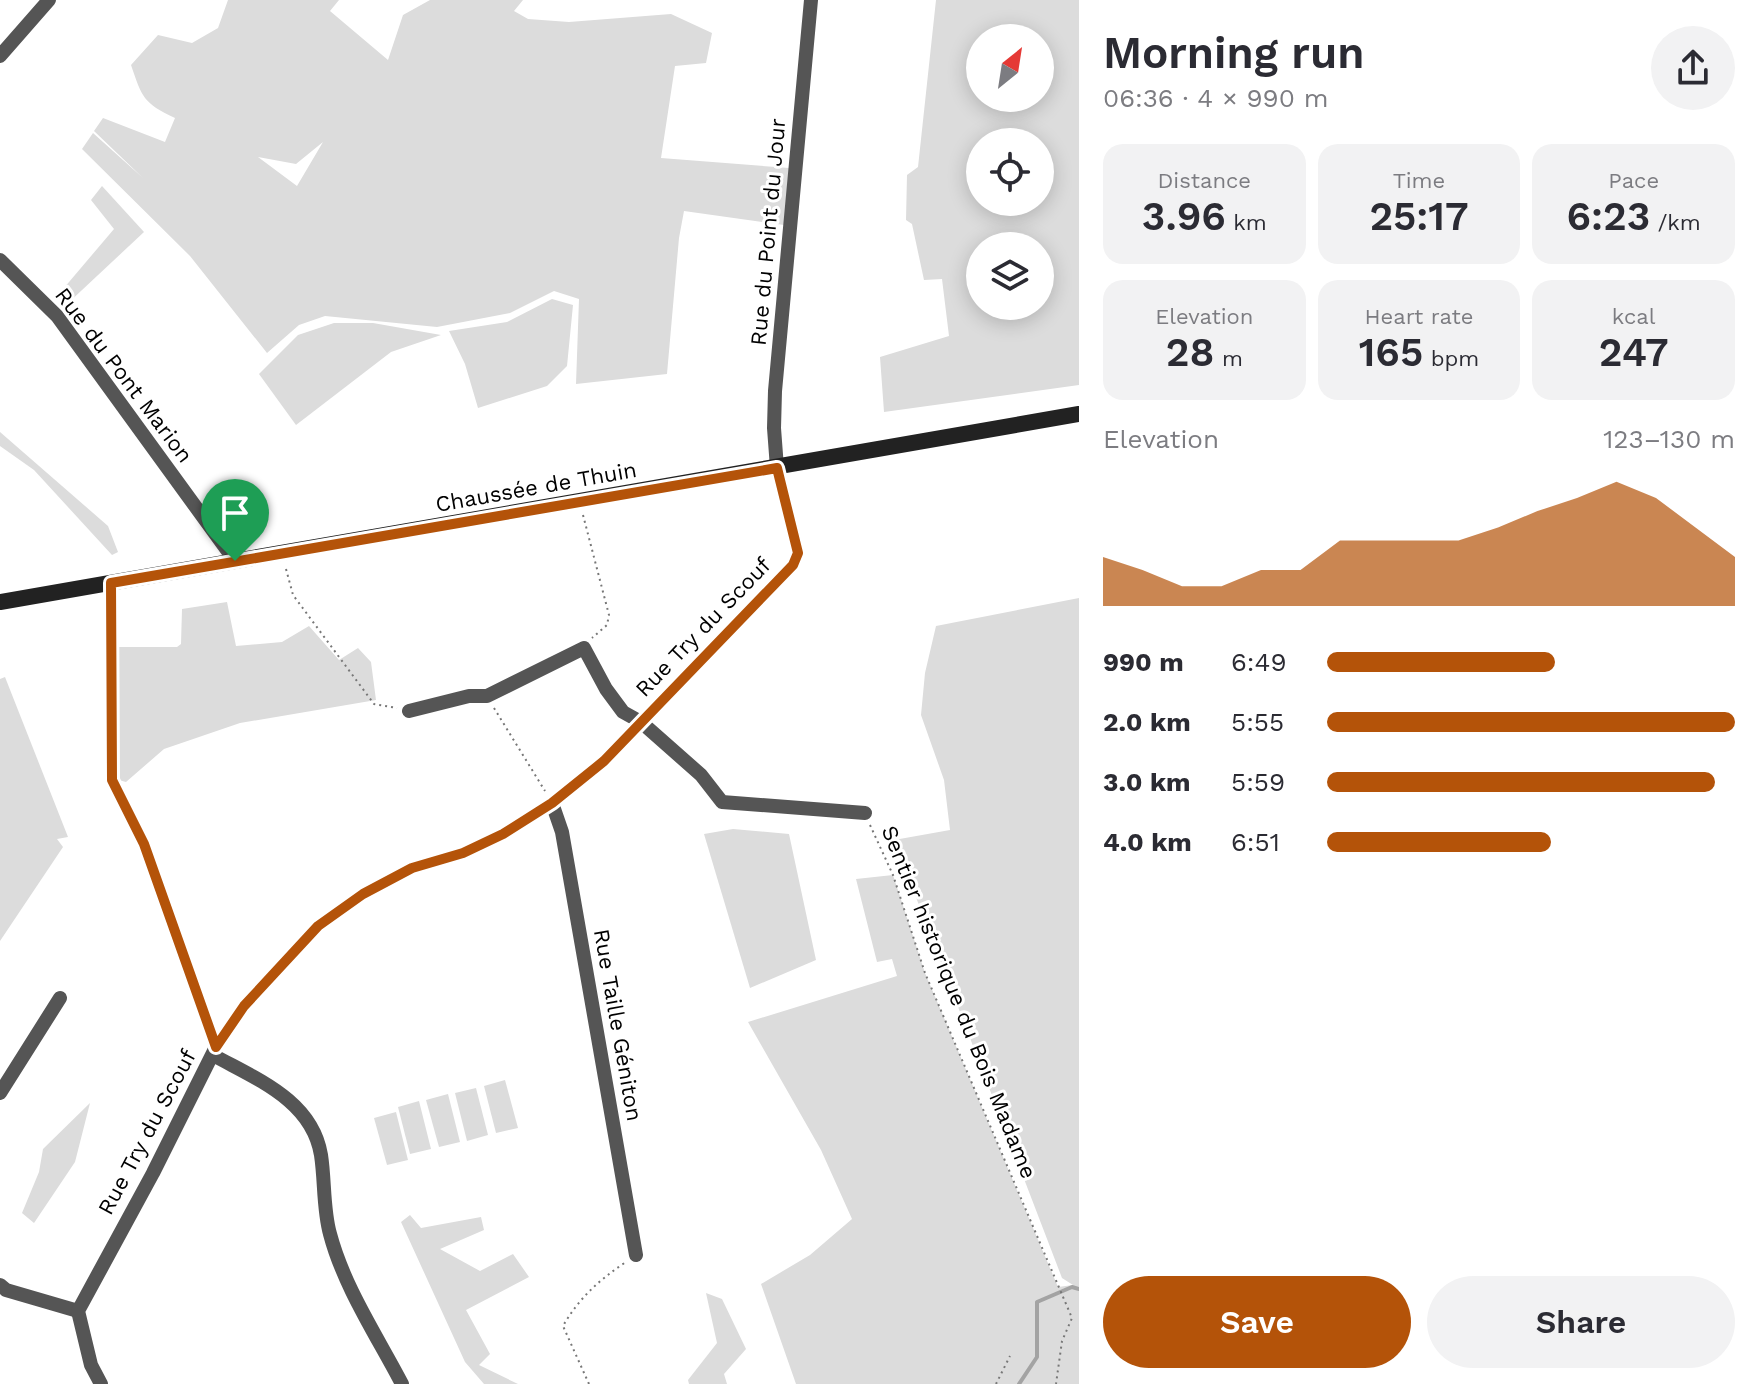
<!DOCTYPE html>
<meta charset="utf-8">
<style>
:root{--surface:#fff;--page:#f2f2f3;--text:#2b2b33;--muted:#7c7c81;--accent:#b45309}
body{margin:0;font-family:"Work Sans",sans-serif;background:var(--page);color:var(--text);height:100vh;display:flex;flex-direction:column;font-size:30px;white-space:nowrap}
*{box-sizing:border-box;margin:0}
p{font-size:26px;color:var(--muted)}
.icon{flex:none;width:44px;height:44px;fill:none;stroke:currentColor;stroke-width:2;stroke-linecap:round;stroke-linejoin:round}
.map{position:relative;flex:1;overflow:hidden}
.side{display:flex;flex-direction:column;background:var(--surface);width:680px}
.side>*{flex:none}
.needle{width:52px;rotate:30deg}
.buttons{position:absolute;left:966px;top:24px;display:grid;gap:16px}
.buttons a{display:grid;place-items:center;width:88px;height:88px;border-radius:50%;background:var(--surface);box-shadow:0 4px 20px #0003;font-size:40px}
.pin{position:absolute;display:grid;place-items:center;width:68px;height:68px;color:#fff;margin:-82px -34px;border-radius:50% 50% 50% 0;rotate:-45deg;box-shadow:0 0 8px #0007}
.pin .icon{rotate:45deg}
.round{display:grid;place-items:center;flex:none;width:84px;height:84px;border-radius:42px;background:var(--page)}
.overview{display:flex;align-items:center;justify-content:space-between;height:136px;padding:0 24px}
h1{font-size:44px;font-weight:600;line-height:60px}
.stats{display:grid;grid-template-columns:repeat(3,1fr);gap:12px;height:136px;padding:8px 24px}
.stats div{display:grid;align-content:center;border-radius:20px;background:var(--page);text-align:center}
.stats b{font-size:40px;font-weight:600}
.stats small{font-size:22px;font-weight:400}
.stats p{font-size:22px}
.chart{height:224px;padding:16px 24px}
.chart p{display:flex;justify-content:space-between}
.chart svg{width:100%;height:144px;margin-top:8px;fill:var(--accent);opacity:.7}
.primary-button{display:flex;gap:16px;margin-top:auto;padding:16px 24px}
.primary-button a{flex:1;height:92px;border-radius:48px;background:var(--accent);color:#fff;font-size:32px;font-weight:600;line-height:92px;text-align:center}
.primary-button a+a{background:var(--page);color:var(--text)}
ul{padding:0 24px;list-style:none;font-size:26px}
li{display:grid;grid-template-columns:128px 96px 1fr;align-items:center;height:60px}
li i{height:20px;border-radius:10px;background:var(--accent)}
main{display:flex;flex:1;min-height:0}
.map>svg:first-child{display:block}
</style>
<main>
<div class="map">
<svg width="1079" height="1384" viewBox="0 0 1079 1384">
<rect width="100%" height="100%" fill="#fff"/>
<g fill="#dcdcdc" fill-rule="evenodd">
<path d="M228 0H339L330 11 388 60 403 15 430 0H523L514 11 528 19 569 22 671 14 712 33 706 63 675 66 661 158 789 168 784 225 684 211 679 238 667 374 576 384 579 299 554 291 510 313 437 327 325 316 299 325 267 353 190 256 82 149 93 133 143 178 94 131 103 118 165 142 175 118C143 103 142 97 131 65L158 35 192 43 218 28ZM323 142 297 186 258 157 296 164Z"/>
<path d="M936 0H1079V385L884 412 880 357 949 336 942 279 924 280 912 224 906 220 907 175 918 167ZM980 38H1040V98H980ZM980 142H1040V202H980ZM980 246H1040V306H980Z"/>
<polygon points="102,186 144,232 66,305 58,295 114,229 91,200"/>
<polygon points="552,299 573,305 567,366 547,386 478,408 465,364 449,331 507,322"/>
<polygon points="334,323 373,323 441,335 391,352 296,425 259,374 298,335"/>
<polygon points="0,432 108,526 118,552 112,555 34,470 0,446"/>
<polygon points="1079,598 1079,1384 796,1384 761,1284 810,1255 852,1219 821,1150 748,1022 897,976 892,959 877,962 856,879 893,875 925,973 1058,1287 1073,1285 1062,1278 894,840 950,830 944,780 921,715 925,673 936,626"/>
<polygon points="227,602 236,646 282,642 309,626 339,660 358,648 371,662 376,700 240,723 164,749 126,782 115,779 117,647 177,647 181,644 182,609"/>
<polygon points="5,677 68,837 57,839 63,847 0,941 0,679"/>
<polygon points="733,829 789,834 816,960 750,988 704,834"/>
<polygon points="505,1080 518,1128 496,1133 484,1086"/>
<polygon points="476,1088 488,1135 467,1141 455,1093"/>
<polygon points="448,1094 460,1142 439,1147 426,1100"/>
<polygon points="419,1101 431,1149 410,1154 398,1107"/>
<polygon points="90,1103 75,1162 34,1223 22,1213 39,1172 43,1149"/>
<polygon points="396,1112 408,1160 387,1165 374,1118"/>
<polygon points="410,1215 421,1228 481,1217 484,1230 440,1249 480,1271 513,1254 529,1277 466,1310 490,1354 479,1365 518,1384 484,1384 465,1362 401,1222"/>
<polygon points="706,1293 722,1299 746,1349 724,1374 727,1384 689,1384 688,1380 717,1343"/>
</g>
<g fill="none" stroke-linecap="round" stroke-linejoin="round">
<polyline stroke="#a3a3a3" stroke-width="4" points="1019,1384 1037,1357 1037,1302 1072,1287 1079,1289"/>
<g stroke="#777" stroke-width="2" stroke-dasharray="2 4" stroke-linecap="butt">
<polyline points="583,515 609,615 607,625 592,638"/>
<polyline points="286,569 293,595 374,704 397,708"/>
<polyline points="111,596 112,780 144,844 210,1031"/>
<polyline points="494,708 545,791"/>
<polyline points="870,825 893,875 925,973 1072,1318 1062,1341 1056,1384"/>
<path d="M589 1384 563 1326C579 1298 599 1280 626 1262"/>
<polyline points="996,1384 1010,1356"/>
</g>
<g stroke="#555" stroke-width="14">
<polyline points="0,56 49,0"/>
<polyline points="0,260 57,316 235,561"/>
<polyline points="409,711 469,696 487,696 584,648 606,689 623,712 641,722 701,775 722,802 865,813"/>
<polyline points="552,803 562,832 636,1255"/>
<path d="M213 1055C256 1079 312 1100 321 1155 325 1181 323 1209 330 1234 344 1287 377 1336 402 1384"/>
<polyline points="0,1093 60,998"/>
<polyline points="0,1285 6,1290 78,1311"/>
<polyline points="101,1384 91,1365 78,1311 153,1173 216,1047 244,1006 318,926 363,894 412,868 463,853 503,834 552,803 604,761 793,565 798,553 777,468 774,428 775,391 811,0"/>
</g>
<polyline stroke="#222" stroke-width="16" points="0,602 1079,414"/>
</g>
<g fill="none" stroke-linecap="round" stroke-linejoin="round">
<defs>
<polygon id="route" points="777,468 798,553 793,565 604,761 552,803 503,834 463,853 412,868 363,894 318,926 244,1006 216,1047 144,844 112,780 111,583"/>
</defs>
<use href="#route" stroke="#fff" stroke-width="16"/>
<use href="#route" stroke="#b45309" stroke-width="10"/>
</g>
<g text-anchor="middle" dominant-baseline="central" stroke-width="6" stroke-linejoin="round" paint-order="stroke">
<g font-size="22" fill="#000" stroke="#fff">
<text transform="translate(768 232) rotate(-85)">Rue du Point du Jour</text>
<text transform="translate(124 375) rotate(53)">Rue du Pont Marion</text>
<text transform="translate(536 487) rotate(-10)">Chaussée de Thuin</text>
<text transform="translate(703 627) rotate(-46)">Rue Try du Scouf</text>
<text transform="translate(959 1002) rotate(68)">Sentier historique du Bois Madame</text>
<text transform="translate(618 1025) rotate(80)">Rue Taille Géniton</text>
<text transform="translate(147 1132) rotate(-62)">Rue Try du Scouf</text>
</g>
</g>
</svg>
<div class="buttons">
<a><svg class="needle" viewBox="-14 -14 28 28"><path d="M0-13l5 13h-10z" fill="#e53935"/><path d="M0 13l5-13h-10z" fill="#7c7c81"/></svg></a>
<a><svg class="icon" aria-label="locate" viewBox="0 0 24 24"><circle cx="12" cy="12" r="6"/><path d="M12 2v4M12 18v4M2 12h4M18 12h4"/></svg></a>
<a><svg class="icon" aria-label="layers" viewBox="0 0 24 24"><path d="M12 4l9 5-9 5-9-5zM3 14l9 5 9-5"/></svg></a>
</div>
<div class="pin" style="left:235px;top:561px;background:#1e9e55"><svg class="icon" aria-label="arrive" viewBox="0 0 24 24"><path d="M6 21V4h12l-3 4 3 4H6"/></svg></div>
</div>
<section class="side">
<div class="overview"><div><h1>Morning run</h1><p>06:36 · 4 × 990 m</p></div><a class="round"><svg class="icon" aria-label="share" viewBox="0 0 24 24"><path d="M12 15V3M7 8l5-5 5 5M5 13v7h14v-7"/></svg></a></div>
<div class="stats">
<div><p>Distance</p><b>3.96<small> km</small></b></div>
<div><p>Time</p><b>25:17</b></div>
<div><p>Pace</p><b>6:23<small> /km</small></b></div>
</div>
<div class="stats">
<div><p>Elevation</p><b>28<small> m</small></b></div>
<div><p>Heart rate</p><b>165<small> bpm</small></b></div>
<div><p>kcal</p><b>247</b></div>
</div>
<div class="chart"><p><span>Elevation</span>123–130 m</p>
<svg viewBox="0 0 160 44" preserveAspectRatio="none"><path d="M0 44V29L10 33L20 38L30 38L40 33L50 33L60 24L70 24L80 24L90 24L100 20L110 15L120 11L130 6L140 11L150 20L160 29V44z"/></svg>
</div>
<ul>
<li><b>990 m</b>6:49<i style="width:56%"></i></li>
<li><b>2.0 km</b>5:55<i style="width:100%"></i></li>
<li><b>3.0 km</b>5:59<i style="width:95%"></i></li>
<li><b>4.0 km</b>6:51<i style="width:55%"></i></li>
</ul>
<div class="primary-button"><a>Save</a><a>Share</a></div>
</section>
</main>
